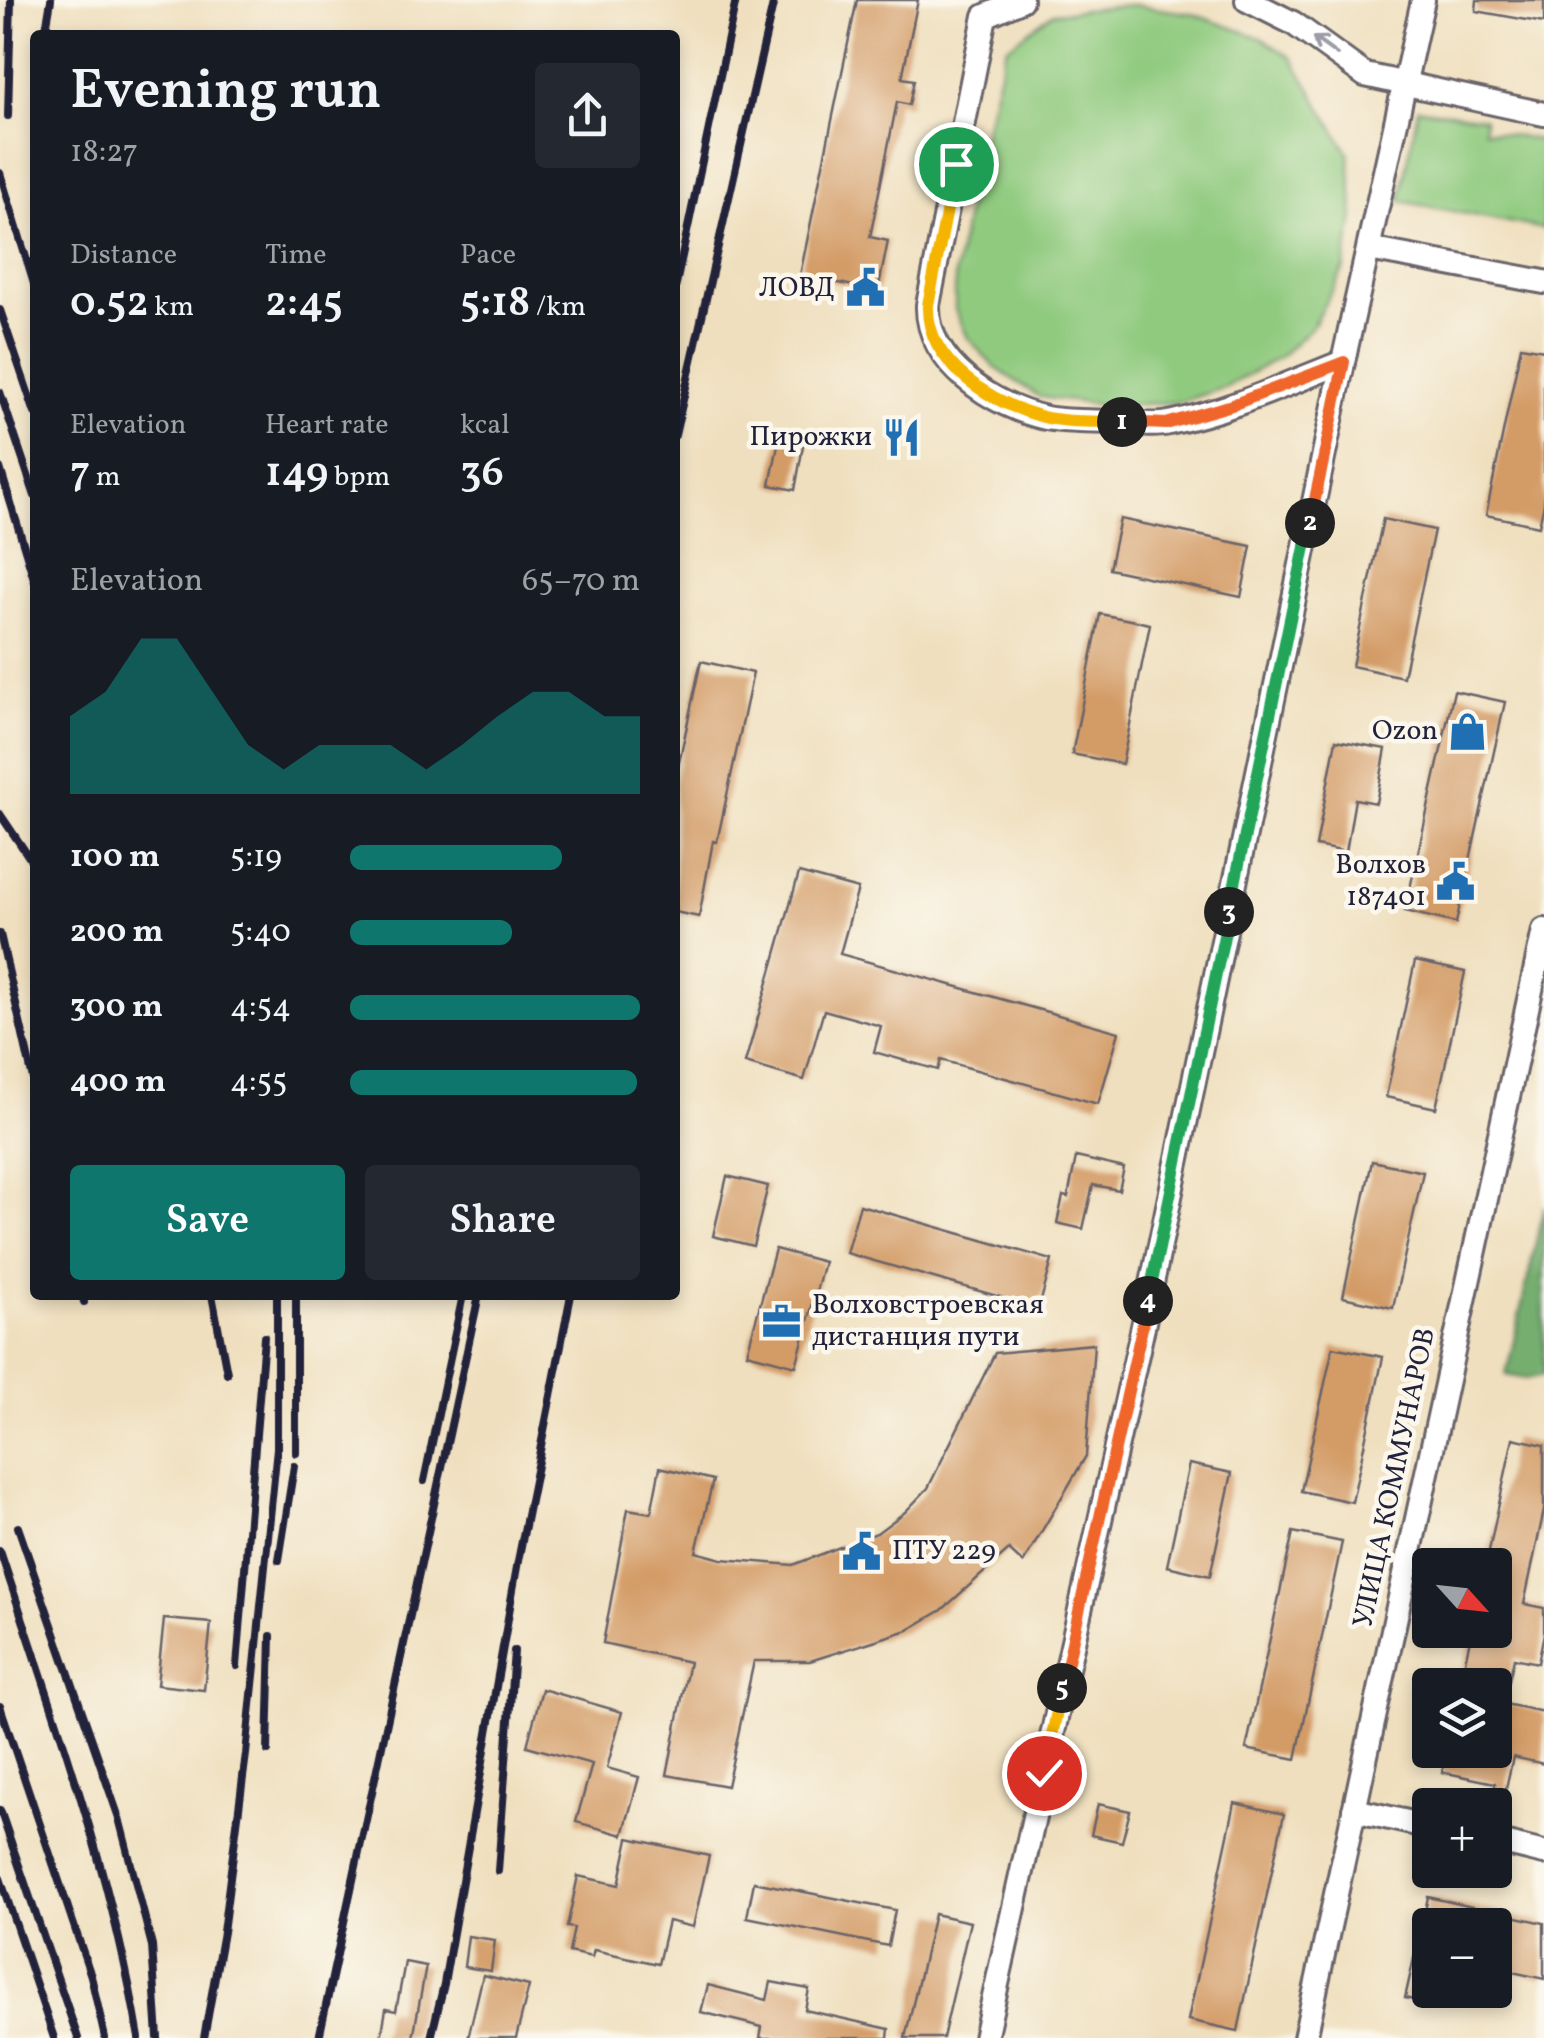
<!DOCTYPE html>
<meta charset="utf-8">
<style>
:root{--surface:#171b24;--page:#242831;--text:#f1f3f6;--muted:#9ea1a6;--accent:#0f766e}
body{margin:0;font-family:Vollkorn,serif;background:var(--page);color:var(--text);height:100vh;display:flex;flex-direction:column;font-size:38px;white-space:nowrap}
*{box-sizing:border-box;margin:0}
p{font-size:32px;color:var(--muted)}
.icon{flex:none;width:55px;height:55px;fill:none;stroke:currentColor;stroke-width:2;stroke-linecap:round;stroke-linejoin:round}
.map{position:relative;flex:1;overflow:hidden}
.drawer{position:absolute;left:30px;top:30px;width:650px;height:1270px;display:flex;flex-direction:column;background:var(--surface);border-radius:10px;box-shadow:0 5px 15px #0003}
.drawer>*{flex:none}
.needle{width:65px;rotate:117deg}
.tools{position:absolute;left:1412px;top:1548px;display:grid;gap:20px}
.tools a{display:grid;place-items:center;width:100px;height:100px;border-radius:10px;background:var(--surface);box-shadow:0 5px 15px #0003;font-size:50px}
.pin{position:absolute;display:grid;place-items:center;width:85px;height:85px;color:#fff;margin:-42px;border:5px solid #fff;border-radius:50%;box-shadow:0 2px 10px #0007}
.km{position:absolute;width:50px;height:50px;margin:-25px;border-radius:50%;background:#222;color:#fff;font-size:28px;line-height:50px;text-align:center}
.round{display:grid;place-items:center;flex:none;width:105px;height:105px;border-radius:10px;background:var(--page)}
.summary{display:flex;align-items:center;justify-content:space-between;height:170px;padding:0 40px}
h1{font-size:55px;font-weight:600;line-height:75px}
.metrics{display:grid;grid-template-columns:repeat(3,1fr);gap:15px;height:170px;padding:10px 40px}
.metrics div{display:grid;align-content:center}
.metrics b{font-size:42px;font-weight:600}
.metrics small{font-size:28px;font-weight:400}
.metrics p{font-size:28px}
.chart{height:280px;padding:20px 40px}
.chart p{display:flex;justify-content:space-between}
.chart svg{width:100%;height:180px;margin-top:10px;fill:var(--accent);opacity:.7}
.button{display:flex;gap:20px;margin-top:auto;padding:20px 40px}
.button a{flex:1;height:115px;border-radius:10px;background:var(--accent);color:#fff;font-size:40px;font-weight:600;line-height:115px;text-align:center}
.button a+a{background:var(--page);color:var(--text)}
ul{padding:0 40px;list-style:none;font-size:32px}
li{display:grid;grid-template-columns:160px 120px 1fr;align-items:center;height:75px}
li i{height:25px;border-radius:12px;background:var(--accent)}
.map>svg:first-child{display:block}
</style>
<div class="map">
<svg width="1544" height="2038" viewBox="0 0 1544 2038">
<rect width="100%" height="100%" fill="#fbf7ec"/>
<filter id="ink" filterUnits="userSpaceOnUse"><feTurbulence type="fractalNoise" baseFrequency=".01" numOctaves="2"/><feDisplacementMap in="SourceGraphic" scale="20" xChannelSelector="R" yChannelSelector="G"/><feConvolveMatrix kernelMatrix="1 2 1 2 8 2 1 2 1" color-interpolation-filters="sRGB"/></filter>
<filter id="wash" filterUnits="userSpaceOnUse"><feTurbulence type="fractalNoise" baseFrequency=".0048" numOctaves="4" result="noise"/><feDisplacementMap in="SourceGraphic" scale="40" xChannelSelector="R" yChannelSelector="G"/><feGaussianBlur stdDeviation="2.25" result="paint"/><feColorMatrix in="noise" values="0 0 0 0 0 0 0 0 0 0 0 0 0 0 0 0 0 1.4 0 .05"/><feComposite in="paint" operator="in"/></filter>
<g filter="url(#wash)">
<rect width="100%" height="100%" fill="#efdfbe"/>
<g fill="#90ca7f" stroke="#59765d" stroke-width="2.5">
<polygon points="1134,5 1193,14 1261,38 1292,58 1349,154 1354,219 1344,269 1311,328 1280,357 1226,387 1180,402 1108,406 1040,397 994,367 968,338 955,310 955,273 975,167 1006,48 1053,13"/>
<polygon points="1418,108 1484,118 1484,130 1544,141 1544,229 1400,201"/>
</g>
<polygon fill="#74ae6e" stroke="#4b6854" stroke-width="2.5" points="1544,1206 1544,1375 1526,1379 1506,1375"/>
<g id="blocks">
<g fill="#d39b66">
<polygon points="857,0 918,0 902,78 914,80 909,105 897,102 870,237 888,241 878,291 800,275"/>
<polygon points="1477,0 1544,0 1544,23 1476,11"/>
<polygon points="1521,346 1544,350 1544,503 1539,526 1486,515"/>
<polygon points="781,430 805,435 795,490 770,485"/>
<polygon points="1120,519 1251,546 1241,597 1109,569"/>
<polygon points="1383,519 1434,530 1403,677 1352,666"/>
<polygon points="1100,614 1150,624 1122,764 1072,754"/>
<polygon points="701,661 753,673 717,842 713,841 699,917 675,912 675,781"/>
<polygon points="1454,691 1505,702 1456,923 1405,911"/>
<polygon points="1336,740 1386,749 1376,803 1355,799 1346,852 1316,846"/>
<polygon points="799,873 858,889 840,954 1119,1032 1098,1104 941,1060 938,1070 874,1052 881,1026 824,1010 804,1080 745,1063"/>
<polygon points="1415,961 1465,972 1436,1108 1386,1097"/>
<polygon points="1076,1157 1124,1168 1119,1190 1093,1185 1083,1229 1057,1223 1063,1196 1068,1197"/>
<polygon points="1372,1161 1423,1172 1393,1308 1343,1297"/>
<polygon points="727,1176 768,1186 753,1246 713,1236"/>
<polygon points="860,1205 1052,1260 1039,1308 846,1253"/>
<polygon points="775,1249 824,1262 796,1366 747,1353"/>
<polygon points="1094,1344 1086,1456 1023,1563 1009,1550 942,1610 908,1630 810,1661 754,1661 727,1786 667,1775 689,1662 603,1643 628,1509 651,1513 660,1467 713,1480 696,1552 722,1559 793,1565 877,1533 905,1512 928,1488 995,1353"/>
<polygon points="1333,1347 1383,1357 1352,1502 1301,1491"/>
<polygon points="1513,1438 1544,1445 1544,1510 1524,1604 1544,1608 1544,1633 1538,1663 1514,1658 1508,1685 1460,1685 1472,1630 1495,1630 1495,1565 1486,1565"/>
<polygon points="1189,1464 1232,1473 1210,1576 1167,1566"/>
<polygon points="1293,1532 1342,1542 1296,1759 1246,1749"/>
<polygon points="164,1619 211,1623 204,1690 157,1685"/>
<polygon points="542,1689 622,1712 607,1768 639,1777 623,1835 576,1822 592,1764 527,1746"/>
<polygon points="1495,1702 1544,1712 1544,1764 1513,1757 1504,1797 1495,1796 1495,1783 1442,1772 1447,1750 1495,1750"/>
<polygon points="1235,1803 1284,1814 1238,2031 1188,2020"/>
<polygon points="1098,1804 1130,1811 1122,1842 1091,1835"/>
<polygon points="629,1838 709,1856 693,1927 668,1921 658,1964 594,1950 592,1957 569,1952 574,1928 567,1927 578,1876 619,1885"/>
<polygon points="754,1882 895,1910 888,1946 747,1917"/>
<polygon points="1428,1897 1544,1923 1544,1979 1495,1968 1495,1925 1422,1925"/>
<polygon points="934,1914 970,1922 943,2038 905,2038"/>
<polygon points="1421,1927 1430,1928 1430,2004 1405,1998"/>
<polygon points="468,1936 495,1940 491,1971 464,1967"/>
<polygon points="405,1962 426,1966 413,2038 381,2038 386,2009 396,2011"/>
<polygon points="483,1975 529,1986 516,2038 468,2038"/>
<polygon points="771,1982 809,1989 805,2010 889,2029 888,2038 760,2038 762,2027 701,2012 708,1985 767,2000"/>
</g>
</g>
</g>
<g filter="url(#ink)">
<use href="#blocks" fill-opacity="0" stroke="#6a6469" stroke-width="2.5"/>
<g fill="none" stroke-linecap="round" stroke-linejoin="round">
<defs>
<g id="street">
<path d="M1021 0 985 16 928 305C926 363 994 407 1046 418 1068 422 1093 421 1116 422 1132 423 1153 427 1169 423 1229 411 1287 384 1343 362"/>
<polyline points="1247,0 1293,23 1365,75 1544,114"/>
<polyline points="1369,249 1544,282"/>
<polyline points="1354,1810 1430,1827"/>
<polyline points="1495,1841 1544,1853"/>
<polyline points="985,2038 1143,1327 1343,362 1423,0"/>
<polyline points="1305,2038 1544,930"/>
</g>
</defs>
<use href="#street" stroke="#6a6469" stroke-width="28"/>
<use href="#street" stroke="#fff" stroke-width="22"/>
<g stroke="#22223b" stroke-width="8">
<polyline points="45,35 51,0"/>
<polyline points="8,116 11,0"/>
<polyline points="0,173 35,287"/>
<polyline points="675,289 736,0"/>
<polyline points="0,310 35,413"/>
<polyline points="0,392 35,496"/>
<polyline points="675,435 774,0"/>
<polyline points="0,468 35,582"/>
<polyline points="0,814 35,866"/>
<polyline points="0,934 35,1088"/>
<polyline points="82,1295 84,1302"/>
<polyline points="212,1295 227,1373"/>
<polyline points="296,1295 296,1453"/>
<polyline points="424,1481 463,1295"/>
<polyline points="18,1527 119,1818 152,1946 158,2038"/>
<path d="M0 1551C53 1712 111 1870 139 2038"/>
<polyline points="279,1560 294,1466"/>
<polyline points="237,1666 264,1337"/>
<polyline points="0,1706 91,1976 105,2038"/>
<polyline points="268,1751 271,1636"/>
<polyline points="0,1810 78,2038"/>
<polyline points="498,1871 514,1651"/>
<polyline points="0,1878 54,2038"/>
<polyline points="204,2038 223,1932 246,1754 277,1448 277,1295"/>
<polyline points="319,2038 479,1295"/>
<polyline points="431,2038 444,1984 518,1561 571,1295"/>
</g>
</g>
<defs><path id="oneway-shaft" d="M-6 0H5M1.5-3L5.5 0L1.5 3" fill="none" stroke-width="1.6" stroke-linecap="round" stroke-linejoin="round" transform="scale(2.5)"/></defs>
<use stroke="#9c9ca7" href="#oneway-shaft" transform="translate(1325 46) rotate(-144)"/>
</g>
<g fill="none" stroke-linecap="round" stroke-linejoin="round" filter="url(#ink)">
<defs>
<path id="split-1" d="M956 164 928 305C926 364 992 403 1043 417 1068 423 1097 421 1122 422"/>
<polyline id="split-2" points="1122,422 1166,424 1232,405 1344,362 1310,523"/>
<polyline id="split-3" points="1229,912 1310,523"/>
<polyline id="split-4" points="1148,1301 1229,912"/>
<polyline id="split-5" points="1062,1688 1148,1301"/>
<polyline id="split-6" points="1044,1773 1062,1688"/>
</defs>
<use href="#split-1" stroke="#fff" stroke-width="20"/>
<use href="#split-2" stroke="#fff" stroke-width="20"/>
<use href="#split-3" stroke="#fff" stroke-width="20"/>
<use href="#split-4" stroke="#fff" stroke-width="20"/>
<use href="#split-5" stroke="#fff" stroke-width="20"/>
<use href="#split-6" stroke="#fff" stroke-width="20"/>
<use href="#split-1" stroke="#f5b400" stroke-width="12"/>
<use href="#split-2" stroke="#f0652b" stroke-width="12"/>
<use href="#split-3" stroke="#22a559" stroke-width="12"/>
<use href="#split-4" stroke="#22a559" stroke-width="12"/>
<use href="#split-5" stroke="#f0652b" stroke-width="12"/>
<use href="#split-6" stroke="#f5b400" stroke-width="12"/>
</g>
<defs>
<symbol id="civic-bare" viewBox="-9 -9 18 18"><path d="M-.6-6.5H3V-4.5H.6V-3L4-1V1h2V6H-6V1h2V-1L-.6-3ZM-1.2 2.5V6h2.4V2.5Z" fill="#1f6fb2" stroke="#fbf7ec" stroke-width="2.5" paint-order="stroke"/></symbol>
<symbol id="restaurant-bare" viewBox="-9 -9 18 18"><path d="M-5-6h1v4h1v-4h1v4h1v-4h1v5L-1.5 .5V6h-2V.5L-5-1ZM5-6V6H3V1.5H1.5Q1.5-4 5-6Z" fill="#1f6fb2" stroke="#fbf7ec" stroke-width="2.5" paint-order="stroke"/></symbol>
<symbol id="shop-bare" viewBox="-9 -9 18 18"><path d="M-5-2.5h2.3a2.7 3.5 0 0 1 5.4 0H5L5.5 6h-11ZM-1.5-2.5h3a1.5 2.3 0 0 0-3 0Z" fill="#1f6fb2" stroke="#fbf7ec" stroke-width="2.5" paint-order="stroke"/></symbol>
<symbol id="office-bare" viewBox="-9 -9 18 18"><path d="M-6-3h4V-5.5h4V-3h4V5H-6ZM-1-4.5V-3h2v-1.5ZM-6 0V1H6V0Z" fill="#1f6fb2" stroke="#fbf7ec" stroke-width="2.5" paint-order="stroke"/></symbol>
</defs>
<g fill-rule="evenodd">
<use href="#civic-bare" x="838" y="260" width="55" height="55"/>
<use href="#restaurant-bare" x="874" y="410" width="55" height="55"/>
<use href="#shop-bare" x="1440" y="704" width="55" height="55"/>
<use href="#civic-bare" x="1428" y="854" width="55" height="55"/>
<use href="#office-bare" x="754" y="1294" width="55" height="55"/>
<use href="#civic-bare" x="834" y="1524" width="55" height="55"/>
</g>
<g text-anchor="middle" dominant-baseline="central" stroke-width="9" stroke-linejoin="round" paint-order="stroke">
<g font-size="28" fill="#22223b" stroke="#fbf7ec" text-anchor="end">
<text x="835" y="288">ЛОВД</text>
<text x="872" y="437">Пирожки</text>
<text x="1438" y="731">Ozon</text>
<text x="1426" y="865">Волхов<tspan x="1426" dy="32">187401</tspan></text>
<text x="812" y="1305" text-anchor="start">Волховстроевская<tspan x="812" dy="32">дистанция пути</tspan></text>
<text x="892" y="1551" text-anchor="start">ПТУ 229</text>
</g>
<g font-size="28" fill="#22223b" stroke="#fbf7ec">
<text transform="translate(1395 1478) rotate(-78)">УЛИЦА КОММУНАРОВ</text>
</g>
</g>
</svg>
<div class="tools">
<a><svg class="needle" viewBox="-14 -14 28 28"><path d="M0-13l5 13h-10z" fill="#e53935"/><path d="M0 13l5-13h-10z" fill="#9ea1a6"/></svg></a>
<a><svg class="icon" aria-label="layers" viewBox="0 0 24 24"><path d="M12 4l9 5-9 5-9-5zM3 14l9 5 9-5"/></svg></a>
<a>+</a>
<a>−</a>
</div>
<div class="pin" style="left:956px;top:164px;background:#1e9e55"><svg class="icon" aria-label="arrive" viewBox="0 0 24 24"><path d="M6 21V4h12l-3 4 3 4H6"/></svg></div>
<div class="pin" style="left:1044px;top:1773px;background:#d93025"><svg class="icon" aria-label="check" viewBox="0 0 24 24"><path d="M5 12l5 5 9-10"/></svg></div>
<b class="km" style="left:1122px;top:422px">1</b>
<b class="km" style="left:1310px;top:523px">2</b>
<b class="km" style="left:1229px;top:912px">3</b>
<b class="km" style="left:1148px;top:1301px">4</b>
<b class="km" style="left:1062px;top:1688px">5</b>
<section class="drawer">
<div class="summary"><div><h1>Evening run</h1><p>18:27</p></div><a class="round"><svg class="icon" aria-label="share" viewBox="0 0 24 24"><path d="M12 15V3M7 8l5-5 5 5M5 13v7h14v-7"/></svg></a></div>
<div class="metrics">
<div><p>Distance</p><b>0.52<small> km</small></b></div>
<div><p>Time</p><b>2:45</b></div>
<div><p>Pace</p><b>5:18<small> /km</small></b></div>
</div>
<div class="metrics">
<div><p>Elevation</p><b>7<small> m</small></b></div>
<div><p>Heart rate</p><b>149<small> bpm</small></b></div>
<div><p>kcal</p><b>36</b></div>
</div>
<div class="chart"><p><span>Elevation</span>65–70 m</p>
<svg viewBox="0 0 160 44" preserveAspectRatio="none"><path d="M0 44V25L10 19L20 6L30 6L40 19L50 32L60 38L70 32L80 32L90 32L100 38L110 32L120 25L130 19L140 19L150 25L160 25V44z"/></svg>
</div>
<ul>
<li><b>100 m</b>5:19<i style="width:73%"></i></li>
<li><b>200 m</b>5:40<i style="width:56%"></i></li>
<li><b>300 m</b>4:54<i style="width:100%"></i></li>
<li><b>400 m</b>4:55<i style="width:99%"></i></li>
</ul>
<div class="button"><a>Save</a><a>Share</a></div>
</section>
</div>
